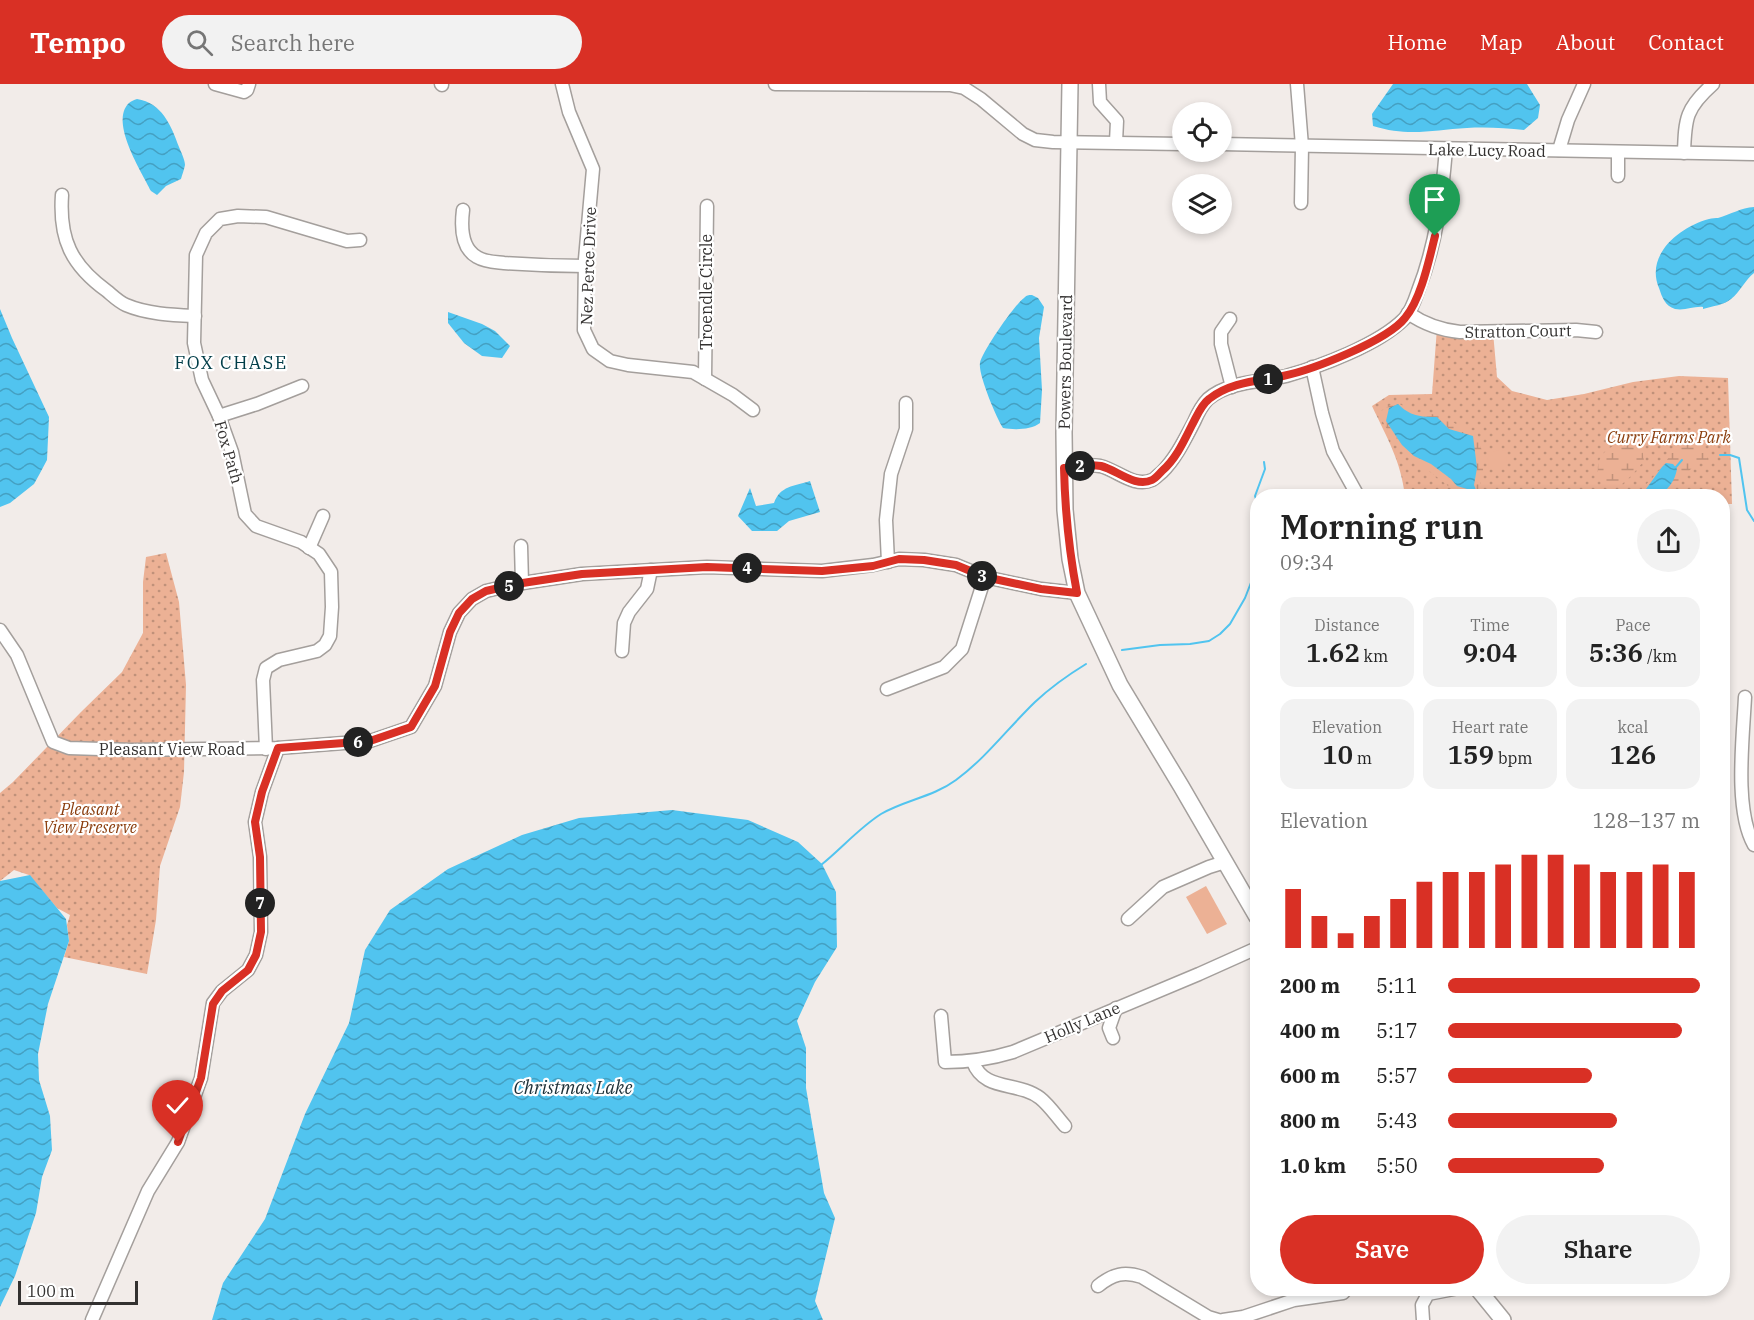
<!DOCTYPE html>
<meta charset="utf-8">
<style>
:root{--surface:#fff;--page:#f2f2f2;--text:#222;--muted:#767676;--accent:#d93025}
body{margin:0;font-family:"IBM Plex Serif",serif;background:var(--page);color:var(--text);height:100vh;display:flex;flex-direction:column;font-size:22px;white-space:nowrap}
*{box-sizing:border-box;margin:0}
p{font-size:20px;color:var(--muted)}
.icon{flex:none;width:33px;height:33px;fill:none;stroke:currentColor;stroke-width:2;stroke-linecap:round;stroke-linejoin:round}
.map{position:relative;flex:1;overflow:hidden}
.drawer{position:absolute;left:1250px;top:405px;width:480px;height:807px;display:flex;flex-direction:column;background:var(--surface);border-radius:24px;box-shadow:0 3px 9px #0003}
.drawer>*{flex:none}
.controls{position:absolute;left:1172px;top:18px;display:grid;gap:12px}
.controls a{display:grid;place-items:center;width:60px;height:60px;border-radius:50%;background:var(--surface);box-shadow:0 3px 9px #0003;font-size:30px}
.scale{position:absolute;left:18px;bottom:15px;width:120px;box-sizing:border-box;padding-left:6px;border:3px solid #333130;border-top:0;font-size:16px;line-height:21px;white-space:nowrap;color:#333130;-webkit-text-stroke:4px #fff;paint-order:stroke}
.pin{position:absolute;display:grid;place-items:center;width:51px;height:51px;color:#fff;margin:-62px -26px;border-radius:50% 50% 50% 0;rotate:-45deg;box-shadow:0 0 6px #0007}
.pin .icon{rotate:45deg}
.km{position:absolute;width:30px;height:30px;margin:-15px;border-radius:50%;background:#222;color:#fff;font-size:16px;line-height:30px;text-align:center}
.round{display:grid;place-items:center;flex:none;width:63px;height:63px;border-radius:32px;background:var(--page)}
.overview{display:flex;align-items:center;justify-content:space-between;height:102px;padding:0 30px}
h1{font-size:33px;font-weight:600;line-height:45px}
.figures{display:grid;grid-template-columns:repeat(3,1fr);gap:9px;height:102px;padding:6px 30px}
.figures div{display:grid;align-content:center;border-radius:15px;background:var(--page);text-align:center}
.figures b{font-size:26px;font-weight:600}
.figures small{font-size:16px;font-weight:400}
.figures p{font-size:16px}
.chart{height:168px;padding:12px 30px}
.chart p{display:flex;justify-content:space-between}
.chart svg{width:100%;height:108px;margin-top:6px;stroke:var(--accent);stroke-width:6}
.primary-button{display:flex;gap:12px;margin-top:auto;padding:12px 30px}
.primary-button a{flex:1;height:69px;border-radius:36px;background:var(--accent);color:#fff;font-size:24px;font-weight:600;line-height:69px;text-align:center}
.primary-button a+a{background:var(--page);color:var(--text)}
ul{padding:0 30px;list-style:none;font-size:20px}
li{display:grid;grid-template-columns:96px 72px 1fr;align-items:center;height:45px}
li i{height:15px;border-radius:8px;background:var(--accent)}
header{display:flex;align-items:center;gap:36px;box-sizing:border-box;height:84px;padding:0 30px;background:var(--accent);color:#fff}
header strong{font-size:28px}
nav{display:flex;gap:33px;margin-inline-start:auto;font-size:21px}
.search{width:420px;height:54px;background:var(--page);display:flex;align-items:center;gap:15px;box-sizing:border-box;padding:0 21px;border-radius:33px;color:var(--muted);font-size:22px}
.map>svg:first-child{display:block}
</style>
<header>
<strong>Tempo</strong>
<div class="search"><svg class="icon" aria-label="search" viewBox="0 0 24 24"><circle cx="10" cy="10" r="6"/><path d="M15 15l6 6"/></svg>Search here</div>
<nav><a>Home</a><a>Map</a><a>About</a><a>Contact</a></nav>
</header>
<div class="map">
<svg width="1754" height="1236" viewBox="0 0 1754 1236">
<defs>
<pattern id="green-dots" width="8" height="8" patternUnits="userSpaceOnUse" patternTransform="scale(1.5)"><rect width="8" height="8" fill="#ecb195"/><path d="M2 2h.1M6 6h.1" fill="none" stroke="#c0917a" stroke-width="1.8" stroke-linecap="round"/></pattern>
<pattern id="wetland-marsh" width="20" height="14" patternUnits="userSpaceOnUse" patternTransform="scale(1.5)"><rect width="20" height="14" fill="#ecb195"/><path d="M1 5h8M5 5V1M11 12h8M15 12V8" fill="none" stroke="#c0917a"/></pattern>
<pattern id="water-waves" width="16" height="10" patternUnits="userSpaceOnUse" patternTransform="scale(1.5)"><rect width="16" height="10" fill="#51c4ef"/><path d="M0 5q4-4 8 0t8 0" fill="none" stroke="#44a0c2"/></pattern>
</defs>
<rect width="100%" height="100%" fill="#f2ece9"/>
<g fill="url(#green-dots)">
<path d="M1437 244 1493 248 1497 293 1512 307 1547 316 1584 310 1633 298 1679 292 1728 294 1732 420H1722V412H1405C1401 377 1387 354 1372 322L1389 311 1432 310Z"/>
<polygon points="166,469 179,518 186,601 184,688 180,723 160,782 156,836 147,890 64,873 69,857 67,841 70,831 57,824 29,791 14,786 0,797 0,709 13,698 81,628 122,588 143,549 143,498 146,473"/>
</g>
<g fill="url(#wetland-marsh)" fill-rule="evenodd">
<path d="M1395 318C1403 321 1409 326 1417 328 1423 330 1430 329 1436 331 1450 334 1461 346 1476 347 1480 357 1484 373 1483 385 1483 399 1477 395 1483 412L1468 408 1464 410 1457 409 1404 367 1393 356 1378 329ZM1397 321C1410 332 1420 333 1436 333L1449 345 1477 384 1474 401 1477 411 1467 405 1457 402 1451 395 1431 380 1414 372 1402 361 1386 337Z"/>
<path d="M1681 349C1698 354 1704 359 1708 377L1697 378 1667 412H1658L1663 410 1662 383 1653 398 1638 412H1634C1654 394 1672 374 1681 349Z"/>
<path d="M1638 357 1641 358 1644 377 1632 391 1621 401 1608 404 1602 401C1588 373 1611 356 1638 357Z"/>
</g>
<g fill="#ecb195">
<polygon points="1505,366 1507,374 1506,385 1489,385 1487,368"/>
<polygon points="1206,802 1227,840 1207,850 1186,813"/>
</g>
<g fill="url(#water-waves)">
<path d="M1393 0H1527L1540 21 1538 34 1524 46C1506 44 1486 43 1467 44 1433 46 1408 53 1373 42L1372 30Z"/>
<path d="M137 15C162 19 171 41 179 63 181 68 185 76 185 81 184 86 182 91 181 95L166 102 157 111 151 107C142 88 109 38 129 19 131 17 134 16 137 15Z"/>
<path d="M1754 123V189C1745 196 1740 208 1731 215 1724 221 1713 222 1703 225V223C1694 222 1685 227 1675 225 1665 222 1662 213 1659 204 1645 171 1679 143 1709 135 1712 134 1716 134 1718 134 1731 130 1741 124 1754 123Z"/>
<path d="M1032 211 1038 214 1044 223 1039 254 1042 306 1040 339C1031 346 1014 346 1003 344 996 333 978 290 980 279 982 268 1015 220 1024 214 1027 211 1028 211 1032 211Z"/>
<polygon points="0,225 12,254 49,333 47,376 39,391 34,400 10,419 0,423"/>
<polygon points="448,228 482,240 495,247 510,262 502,274 482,272 464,259 448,239"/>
<path d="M1398 320C1410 332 1420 333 1437 333L1449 345 1473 352 1477 384 1474 401 1478 411 1467 405 1457 402 1451 395 1431 380 1414 372 1402 361 1386 337 1389 324Z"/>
<path d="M1666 379 1673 380 1677 385C1675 397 1668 406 1658 412H1638L1646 405 1662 383Z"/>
<path d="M810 397 820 428 789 437 777 447H752L738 432 750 404 756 422 774 419C780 402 794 402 810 397Z"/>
<polygon points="672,726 748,736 798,758 822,780 836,808 837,863 815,898 797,937 806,964 806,1004 824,1109 835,1134 815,1217 823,1236 212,1236 223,1199 265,1135 305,1030 349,939 365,866 390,826 448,785 522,751 579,734"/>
<polygon points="30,791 66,835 69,857 48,920 38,970 39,996 50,1032 52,1066 42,1093 36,1129 15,1192 0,1223 0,797"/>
</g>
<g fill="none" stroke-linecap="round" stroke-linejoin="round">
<g stroke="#51c4ef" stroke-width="2">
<polyline points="1720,371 1730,371 1739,374 1747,426 1754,437"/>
<polyline points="1676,383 1682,376"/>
<polyline points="1122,566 1160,561 1190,560 1209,557 1220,550 1230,540 1245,514 1252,496 1255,477 1254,443 1257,418 1255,412 1265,385 1264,378"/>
<path d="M821 781C841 765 859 744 881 730 905 716 933 713 956 696 986 674 1008 644 1035 618 1050 604 1068 591 1086 580"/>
</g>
<defs>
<g id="minor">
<polyline points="215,0 244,8 247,6 249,0"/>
<polyline points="441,0 442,1"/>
<polyline points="562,0 569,28 593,85 585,175 584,246 593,265 610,277 628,281 693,288 733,311 753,326"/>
<polyline points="775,0 950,1 964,4 981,15 1023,50 1035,56 1053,58 1182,60"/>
<polyline points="1099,0 1100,18 1117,37 1116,58"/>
<polyline points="1297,0 1302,62 1301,119"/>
<polyline points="1221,60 1754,70"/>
<polyline points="1559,66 1568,36 1584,0"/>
<polyline points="1618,68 1618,92"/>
<path d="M1684 69C1685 34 1686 24 1713 0"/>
<path d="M62 111C59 155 71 181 107 207 113 212 119 218 126 221 147 230 172 231 195 232"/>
<path d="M463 126C461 142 461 164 477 173 485 178 495 178 504 179 531 181 558 182 585 182"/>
<path d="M1408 229C1424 240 1440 246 1460 248L1576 246 1596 248"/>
<polyline points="1230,235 1221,248 1221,260 1232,303"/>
<polyline points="1312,283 1322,329 1333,367 1358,412"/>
<polyline points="705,295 707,122"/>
<polyline points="219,332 257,320 302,302"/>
<path d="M1064 384C1076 382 1088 380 1100 382 1117 386 1134 404 1152 396 1155 395 1159 390 1162 388 1176 374 1185 355 1194 338 1197 331 1202 321 1208 315 1229 297 1261 298 1286 292 1321 282 1378 261 1404 235 1411 228 1415 216 1418 207 1436 161 1442 114 1446 65"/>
<polyline points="521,462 522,499"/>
<polyline points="309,464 323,432"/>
<polyline points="888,478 886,436 891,390 906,345 906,319"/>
<polyline points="0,546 17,571 53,658 69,664 132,666 278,664 370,657 411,643 435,602 450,548 459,529 472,515 486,507 516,500 582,490 707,483 822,487 873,481 899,475 924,476 956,481 985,493 1041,505 1077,509"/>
<polyline points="622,567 624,539 629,528 647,505 651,486"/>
<polyline points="887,605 944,583 962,565 985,493"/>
<path d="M1745 613C1743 654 1734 726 1754 761"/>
<polyline points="266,665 263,596 266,584 279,576 317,567 325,561 330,552 332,523 331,488 319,470 301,458 256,442 245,430 232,368 219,332 202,296 194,259 196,171 206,149 220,135 238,132 266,133 347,157 360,156"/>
<polyline points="1128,835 1163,803 1209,783 1225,778"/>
<path d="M941 932 945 978C969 978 990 975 1013 968L1199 890 1257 864"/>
<polyline points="1113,954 1109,944 1116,924"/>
<path d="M973 978C984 1008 1018 997 1040 1014 1049 1021 1057 1033 1065 1042"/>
<path d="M1098 1202C1113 1190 1124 1187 1142 1193L1208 1233 1218 1236"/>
<polyline points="92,1236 148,1107 178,1058 201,994 213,919 222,907 248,886 256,871 261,848 260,773 255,738 262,708 278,664"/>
<polyline points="1223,1236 1243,1233 1294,1216 1343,1209 1347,1204"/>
<polyline points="1423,1236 1422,1221 1428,1210 1459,1204"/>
</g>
<g id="major">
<polyline points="1070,0 1064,349 1065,426 1070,475 1077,509 1120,601 1181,702 1257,833"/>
<polyline points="1477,1204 1503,1236"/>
</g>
</defs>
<use href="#minor" stroke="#a49f9c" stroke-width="15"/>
<use href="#major" stroke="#a49f9c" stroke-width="18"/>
<use href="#minor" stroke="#fff" stroke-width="12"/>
<use href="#major" stroke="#fff" stroke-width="15"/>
</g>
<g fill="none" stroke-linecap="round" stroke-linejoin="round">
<defs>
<path id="route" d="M178 1058 201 994 213 920 222 907 248 886 256 871 261 848 260 773 255 738 262 708 278 664 370 657 411 643 435 602 450 548 459 529 472 515 486 507 516 500 582 490 707 483 822 487 873 482 899 475 924 476 956 481 985 493 1041 505 1077 509C1069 467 1065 426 1064 384 1077 382 1088 380 1101 382 1117 386 1135 404 1152 396 1156 394 1159 390 1162 387 1176 375 1184 357 1192 341 1197 332 1201 321 1209 315 1230 298 1258 297 1283 292 1312 286 1387 257 1405 234 1421 215 1429 176 1435 152"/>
</defs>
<use href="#route" stroke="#fff" stroke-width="12"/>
<use href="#route" stroke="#d93025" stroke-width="8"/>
</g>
<g text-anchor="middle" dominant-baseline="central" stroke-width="4.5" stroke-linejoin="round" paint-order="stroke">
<g font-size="16" fill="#333130" stroke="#fff">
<text transform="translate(1487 66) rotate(1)">Lake Lucy Road</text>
<text transform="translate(588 182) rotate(-88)">Nez Perce Drive</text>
<text transform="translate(706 208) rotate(-90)">Troendle Circle</text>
<text transform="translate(1518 247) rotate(-1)">Stratton Court</text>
<text transform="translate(1065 278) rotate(-89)">Powers Boulevard</text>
<text transform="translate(229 368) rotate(74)">Fox Path</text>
<text x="172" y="665">Pleasant View Road</text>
<text transform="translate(1082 938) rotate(-23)">Holly Lane</text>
</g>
<g font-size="16" font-style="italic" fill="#8a3d0d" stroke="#fff">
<text x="1669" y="353">Curry Farms Park</text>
<text x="90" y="725">Pleasant<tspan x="90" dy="18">View Preserve</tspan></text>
</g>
<g font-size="18" letter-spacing="1.5" fill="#003d48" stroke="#fff">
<text x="231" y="278">FOX CHASE</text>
</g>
<g font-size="18" font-style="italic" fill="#1a2e36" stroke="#fff">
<text x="573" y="1003">Christmas Lake</text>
</g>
</g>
</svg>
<div class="controls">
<a><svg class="icon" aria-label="locate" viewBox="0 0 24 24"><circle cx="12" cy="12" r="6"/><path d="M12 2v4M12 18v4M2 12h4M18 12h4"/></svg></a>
<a><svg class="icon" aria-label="layers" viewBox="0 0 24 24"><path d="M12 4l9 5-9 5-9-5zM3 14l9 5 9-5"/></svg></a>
</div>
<div class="scale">100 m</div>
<div class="pin" style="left:1435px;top:152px;background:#1e9e55"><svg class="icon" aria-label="arrive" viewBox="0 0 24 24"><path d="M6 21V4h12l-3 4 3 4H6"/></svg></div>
<div class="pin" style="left:178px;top:1058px;background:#d93025"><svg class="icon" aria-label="check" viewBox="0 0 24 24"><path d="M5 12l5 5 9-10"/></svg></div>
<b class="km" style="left:1268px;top:295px">1</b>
<b class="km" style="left:1080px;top:382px">2</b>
<b class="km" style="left:982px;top:492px">3</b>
<b class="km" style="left:747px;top:484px">4</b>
<b class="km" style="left:509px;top:502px">5</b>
<b class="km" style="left:358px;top:658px">6</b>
<b class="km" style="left:260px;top:819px">7</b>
<section class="drawer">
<div class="overview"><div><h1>Morning run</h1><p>09:34</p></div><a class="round"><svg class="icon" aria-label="share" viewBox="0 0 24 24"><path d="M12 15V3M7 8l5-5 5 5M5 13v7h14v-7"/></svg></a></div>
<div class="figures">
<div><p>Distance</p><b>1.62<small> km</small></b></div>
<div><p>Time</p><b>9:04</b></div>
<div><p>Pace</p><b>5:36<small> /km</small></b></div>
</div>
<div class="figures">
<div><p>Elevation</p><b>10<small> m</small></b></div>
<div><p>Heart rate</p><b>159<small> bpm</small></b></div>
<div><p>kcal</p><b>126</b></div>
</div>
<div class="chart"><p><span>Elevation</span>128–137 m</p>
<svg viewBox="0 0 160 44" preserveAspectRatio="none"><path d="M5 44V20M15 44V31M25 44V38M35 44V31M45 44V24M55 44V17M65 44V13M75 44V13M85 44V10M95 44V6M105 44V6M115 44V10M125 44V13M135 44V13M145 44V10M155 44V13"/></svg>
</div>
<ul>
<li><b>200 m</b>5:11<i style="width:100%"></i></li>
<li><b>400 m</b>5:17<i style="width:93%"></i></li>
<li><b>600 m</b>5:57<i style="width:57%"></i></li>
<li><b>800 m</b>5:43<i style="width:67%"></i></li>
<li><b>1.0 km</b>5:50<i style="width:62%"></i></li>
</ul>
<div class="primary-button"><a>Save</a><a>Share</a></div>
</section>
</div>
